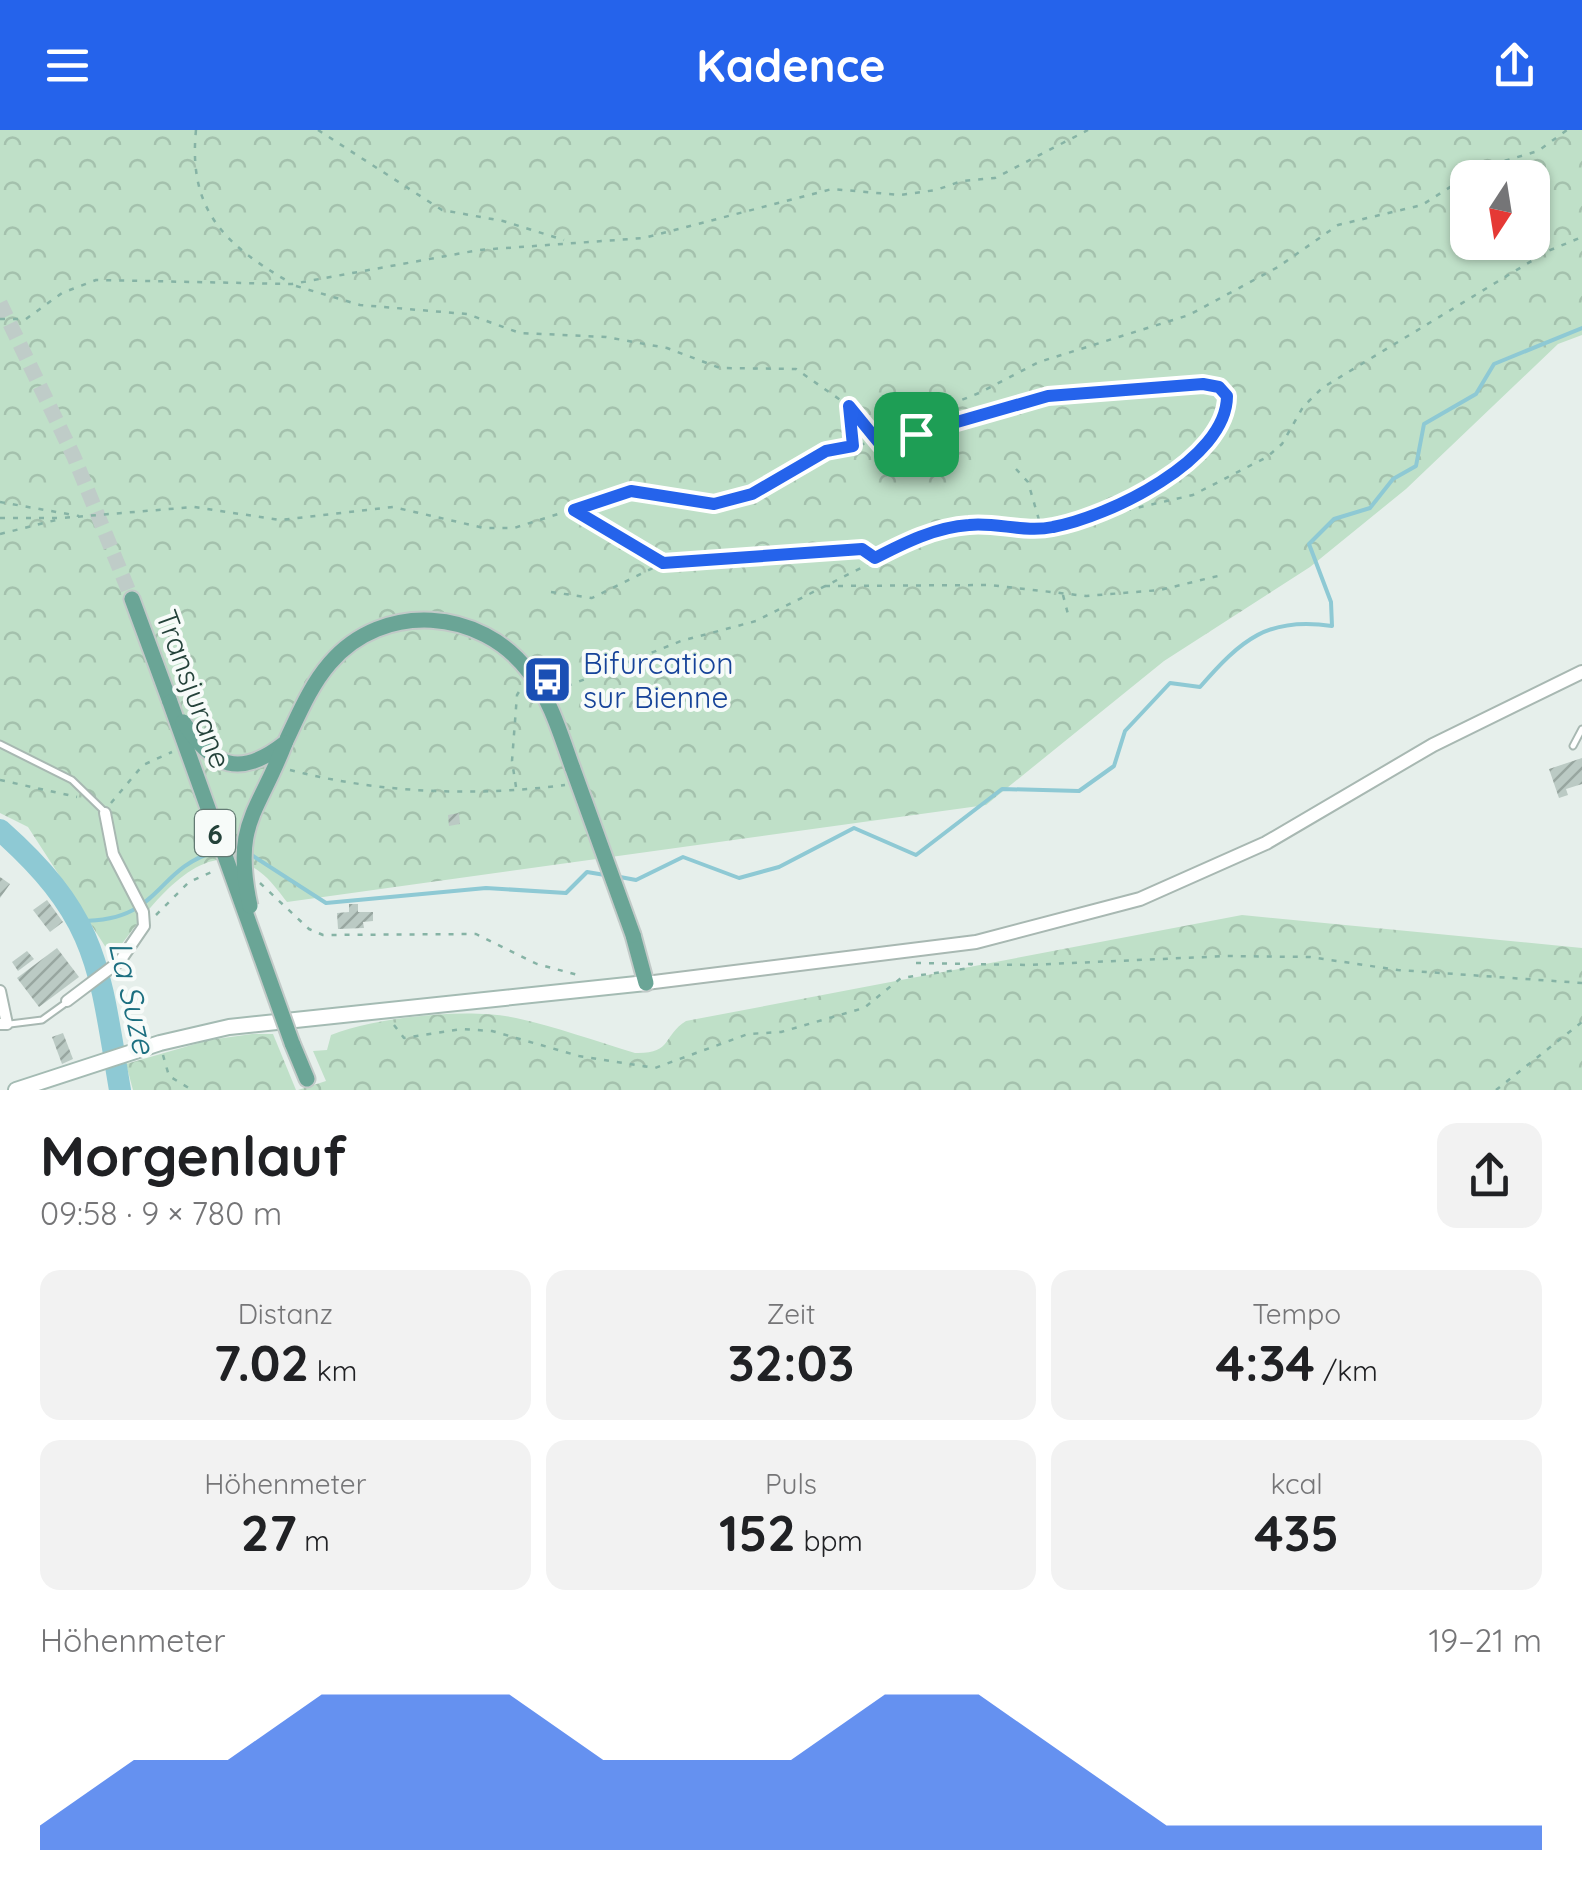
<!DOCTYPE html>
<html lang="de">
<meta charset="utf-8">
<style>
:root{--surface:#fff;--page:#f2f2f2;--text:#202124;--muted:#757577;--accent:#2563eb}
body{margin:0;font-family:Quicksand,sans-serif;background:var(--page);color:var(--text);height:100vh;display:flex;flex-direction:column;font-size:38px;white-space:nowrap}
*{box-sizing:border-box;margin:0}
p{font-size:32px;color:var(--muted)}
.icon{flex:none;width:55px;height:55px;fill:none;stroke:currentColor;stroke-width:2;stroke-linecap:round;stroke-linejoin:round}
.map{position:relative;height:960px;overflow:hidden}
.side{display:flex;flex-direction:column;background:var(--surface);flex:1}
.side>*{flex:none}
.needle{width:65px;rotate:192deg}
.fabs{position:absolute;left:1450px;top:30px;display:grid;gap:20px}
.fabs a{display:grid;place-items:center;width:100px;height:100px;border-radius:20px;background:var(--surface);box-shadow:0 2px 8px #0004;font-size:50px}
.pin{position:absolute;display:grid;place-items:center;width:85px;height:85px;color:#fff;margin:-42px;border-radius:20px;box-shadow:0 5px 15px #0006}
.round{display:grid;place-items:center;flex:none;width:105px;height:105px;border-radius:20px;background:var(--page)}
.head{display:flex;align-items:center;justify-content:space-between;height:170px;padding:0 40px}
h1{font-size:55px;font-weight:700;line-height:75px}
.stats{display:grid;grid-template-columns:repeat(3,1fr);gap:15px;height:170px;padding:10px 40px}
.stats div{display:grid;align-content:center;border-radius:20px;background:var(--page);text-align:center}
.stats b{font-size:50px;font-weight:700}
.stats small{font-size:28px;font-weight:400}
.stats p{font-size:28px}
.chart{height:280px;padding:20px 40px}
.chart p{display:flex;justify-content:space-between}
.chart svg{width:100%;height:180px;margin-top:10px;fill:var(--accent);opacity:.7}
header{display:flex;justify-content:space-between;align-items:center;height:130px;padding:0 40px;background:var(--accent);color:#fff;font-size:45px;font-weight:700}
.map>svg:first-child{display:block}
</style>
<header><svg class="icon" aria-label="menu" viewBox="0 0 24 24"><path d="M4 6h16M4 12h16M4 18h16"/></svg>Kadence<svg class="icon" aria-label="share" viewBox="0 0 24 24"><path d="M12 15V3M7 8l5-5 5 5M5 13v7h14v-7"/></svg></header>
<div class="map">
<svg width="1582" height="960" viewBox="0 0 1582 960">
<defs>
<pattern id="forest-crowns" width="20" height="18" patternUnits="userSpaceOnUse" patternTransform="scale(2.5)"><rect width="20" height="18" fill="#bfe0c8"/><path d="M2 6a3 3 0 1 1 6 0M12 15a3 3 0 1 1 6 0" fill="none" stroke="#a4c1ad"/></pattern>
<pattern id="building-hatch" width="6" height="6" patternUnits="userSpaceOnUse" patternTransform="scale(2.5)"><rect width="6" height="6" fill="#bbcac4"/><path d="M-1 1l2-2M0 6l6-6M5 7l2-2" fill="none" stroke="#98a6a0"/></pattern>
</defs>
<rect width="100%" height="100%" fill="#e6efeb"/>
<g fill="url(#forest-crowns)" fill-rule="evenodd">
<path d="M0 0H1582V205L1558 214 1406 359 1310 437 1164 531 986 675 287 772C279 762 270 749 260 742 200 696 144 787 112 827L28 697 0 683ZM1468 48H1532V112H1468Z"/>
<path d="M1242 785 1582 818V960H298L326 951 313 921 327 920 331 905C377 887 468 877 516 888 556 897 596 911 635 923 673 924 662 906 686 891Z"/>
<polygon points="252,904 273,904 296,960 133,960 126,934 209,910"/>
</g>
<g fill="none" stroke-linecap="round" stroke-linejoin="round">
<g stroke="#8ec9d4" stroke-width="4">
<polyline points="250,724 326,773 486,758 566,763 587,742 605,745"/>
<path d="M620 747 636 750 683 727 739 748 779 737 854 698 916 725 1002 659 1079 661 1114 636 1125 601 1170 553 1200 557C1241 510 1268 486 1332 496L1331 472 1309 414 1334 389 1370 378 1393 349 1416 336 1424 294 1476 264 1494 234 1582 198"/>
<path d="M81 791C163 791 153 739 217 721"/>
</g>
<path stroke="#8ec9d4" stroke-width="22" d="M0 700C99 788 99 837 120 960"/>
</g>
<g fill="url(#building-hatch)">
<polygon points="1582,628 1582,654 1566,659 1568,665 1559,668 1549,639"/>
<polygon points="459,683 460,694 449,696 448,685"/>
<polygon points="0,747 10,754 0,768"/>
<polygon points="47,770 63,792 50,802 33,780"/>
<polygon points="349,774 358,774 358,782 373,782 373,791 363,792 364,798 338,799 337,783 349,782"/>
<polygon points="57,818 79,847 39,877 17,848"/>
<polygon points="27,821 34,829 18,841 12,832"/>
<polygon points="63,903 73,929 62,934 52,907"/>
</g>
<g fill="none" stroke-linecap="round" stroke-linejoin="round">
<polyline stroke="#bfccc8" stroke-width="15" stroke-dasharray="15 8" stroke-linecap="butt" points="0,173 74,327 132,469"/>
<defs>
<g id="service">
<polyline points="0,614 72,650 104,681"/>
<polyline points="1573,616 1582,599"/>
<polyline points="10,894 42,890 67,872"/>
</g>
<g id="minor">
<polyline points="0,861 7,894 0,894"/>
<polyline points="67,871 120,831 144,796 143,782 113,724 105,683"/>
</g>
<polyline id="tertiary" points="646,853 976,812 1140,769 1266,713 1433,615 1582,542"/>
<polyline id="secondary" points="16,960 160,913 229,897 646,853"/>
<g id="primary">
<polyline points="132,469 170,572"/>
<path d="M285 613C298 586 310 556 330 533 383 471 481 478 529 542 551 570 561 606 573 639"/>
<polyline points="633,805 646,853"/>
<polyline points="292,913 307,949"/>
</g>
</defs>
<use href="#service" stroke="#a8b8b2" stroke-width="9"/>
<use href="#minor" stroke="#a8b8b2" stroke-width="14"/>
<use href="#tertiary" stroke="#a8b8b2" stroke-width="16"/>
<use href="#secondary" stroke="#a4bbb3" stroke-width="18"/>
<use href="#primary" stroke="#c2cac8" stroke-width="19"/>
<g stroke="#86b3a5" stroke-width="2.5" stroke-dasharray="5 8" stroke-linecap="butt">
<path d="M196 0C188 80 224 114 289 152"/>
<polyline points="318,0 442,80 503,91 564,110"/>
<polyline points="296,156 360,175 467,184 520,203 606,207 667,218 720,238 796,239 849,276 879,314"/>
<polyline points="0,189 26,189 62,163 96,150 292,154 479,120 644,108 832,59 900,65 936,60 962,51 995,48 1088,0"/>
<polyline points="849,278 853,314"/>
<polyline points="1016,339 1028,352 1041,397"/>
<polyline points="0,372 79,386"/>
<polyline points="575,380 662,433"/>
<polyline points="0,388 62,388 194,377 280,390 393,377 484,398 514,398 631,361 714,374 752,363 826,321 916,304 908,297 916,288 979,263 1039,232 1189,185 1278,137 1338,95 1422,75 1480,38 1538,21 1567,0"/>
<polyline points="1088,389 1193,365 1267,327 1282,314 1303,277 1322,258 1548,121 1582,107"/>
<polyline points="0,404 56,390"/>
<polyline points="825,456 990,455 1086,466 1160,460 1222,445"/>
<polyline points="551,462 592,468 663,433 862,419 874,428"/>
<polyline points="1063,465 1069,488"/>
<polyline points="555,561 681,511 756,491 926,405 969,395 1051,398 1082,390 1184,336 1210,313 1223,293 1227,266 1219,257 1203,254 1048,266 916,304"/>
<path d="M290 640C379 663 474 667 565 655"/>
<polyline points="0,650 77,667"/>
<polyline points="516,657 512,631 517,565 522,557"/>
<polyline points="111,673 143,635 172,622"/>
<polyline points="260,753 309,799 323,805 476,804 537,834 578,845"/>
<polyline points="156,785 189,752 216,740"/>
<polyline points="916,833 1027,835 1227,826 1310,827 1398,840 1582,853"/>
<polyline points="394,895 404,908 462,899 492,901 579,926 655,938 748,904 781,902 864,878 901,848 970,838 971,833"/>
<polyline points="163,925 169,946 192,960"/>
<polyline points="1496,960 1582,892"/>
</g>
<use href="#service" stroke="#fff" stroke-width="5"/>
<use href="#minor" stroke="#fff" stroke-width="10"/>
<use href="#tertiary" stroke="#fff" stroke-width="12"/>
<use href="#secondary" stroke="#fff" stroke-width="14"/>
<use href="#primary" stroke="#6aa596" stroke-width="15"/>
<defs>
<g id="primary-bridge">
<polyline points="170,572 292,913"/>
<path d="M183 592C214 637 239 649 285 613"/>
<polyline points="573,639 633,805"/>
<path d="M250 776C232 693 258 684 285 613"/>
</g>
</defs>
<use href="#primary-bridge" stroke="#c2cac8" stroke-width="19" stroke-linecap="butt"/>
<use href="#primary-bridge" stroke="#6aa596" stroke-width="15"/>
</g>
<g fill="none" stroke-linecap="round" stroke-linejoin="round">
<defs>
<path id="route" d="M1203 254 1219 257 1227 266C1227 330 1108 387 1053 397 1025 403 997 392 969 395 936 397 904 413 875 428L862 419 663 433 574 380 631 361 714 374 752 364 826 321 853 316 849 276 880 314 1048 266Z"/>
</defs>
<use href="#route" stroke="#fff" stroke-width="20"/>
<use href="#route" stroke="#2563eb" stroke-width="12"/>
</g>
<defs>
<symbol id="bus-square" viewBox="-11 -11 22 22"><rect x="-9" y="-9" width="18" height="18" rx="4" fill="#1a4fb4" stroke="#f7fbf9"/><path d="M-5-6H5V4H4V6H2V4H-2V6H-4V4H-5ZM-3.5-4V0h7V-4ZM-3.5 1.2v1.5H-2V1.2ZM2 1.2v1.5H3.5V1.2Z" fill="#fff"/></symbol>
</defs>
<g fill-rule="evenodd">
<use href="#bus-square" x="520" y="522" width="55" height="55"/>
</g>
<g text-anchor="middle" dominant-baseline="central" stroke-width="8" stroke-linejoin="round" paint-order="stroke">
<rect fill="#f7fbf9" stroke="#637a73" stroke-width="2.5" x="195" y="680" width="40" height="46" rx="8"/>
<g font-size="28" font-weight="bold" fill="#24423a">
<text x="215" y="703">6</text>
</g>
<g font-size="30" fill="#164399" stroke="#f7fbf9" text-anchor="start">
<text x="583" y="533">Bifurcation<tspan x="583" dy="34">sur Bienne</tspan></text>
</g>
<g font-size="30" fill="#24423a" stroke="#f7fbf9">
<text transform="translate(194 559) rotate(70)">Transjurane</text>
</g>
<g font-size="32" font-style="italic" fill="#1c6f80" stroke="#f7fbf9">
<text transform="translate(133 867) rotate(77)">La Suze</text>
</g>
</g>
</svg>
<div class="fabs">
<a><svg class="needle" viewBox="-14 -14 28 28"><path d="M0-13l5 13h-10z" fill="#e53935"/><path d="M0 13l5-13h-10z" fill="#757577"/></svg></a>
</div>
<div class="pin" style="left:916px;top:304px;background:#1e9e55"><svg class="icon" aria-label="arrive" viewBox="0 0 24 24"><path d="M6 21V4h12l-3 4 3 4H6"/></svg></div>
</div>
<section class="side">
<div class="head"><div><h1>Morgenlauf</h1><p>09:58 · 9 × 780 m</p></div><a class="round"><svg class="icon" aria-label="share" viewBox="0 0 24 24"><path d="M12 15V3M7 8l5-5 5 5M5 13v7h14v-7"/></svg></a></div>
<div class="stats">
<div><p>Distanz</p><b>7.02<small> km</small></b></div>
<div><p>Zeit</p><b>32:03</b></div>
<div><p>Tempo</p><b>4:34<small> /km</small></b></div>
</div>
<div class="stats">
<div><p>Höhenmeter</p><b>27<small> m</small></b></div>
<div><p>Puls</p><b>152<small> bpm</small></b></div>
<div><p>kcal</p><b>435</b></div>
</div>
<div class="chart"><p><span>Höhenmeter</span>19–21 m</p>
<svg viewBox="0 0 160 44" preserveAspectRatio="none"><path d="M0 44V38L10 22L20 22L30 6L40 6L50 6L60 22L70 22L80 22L90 6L100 6L110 22L120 38L130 38L140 38L150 38L160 38V44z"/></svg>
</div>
</section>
